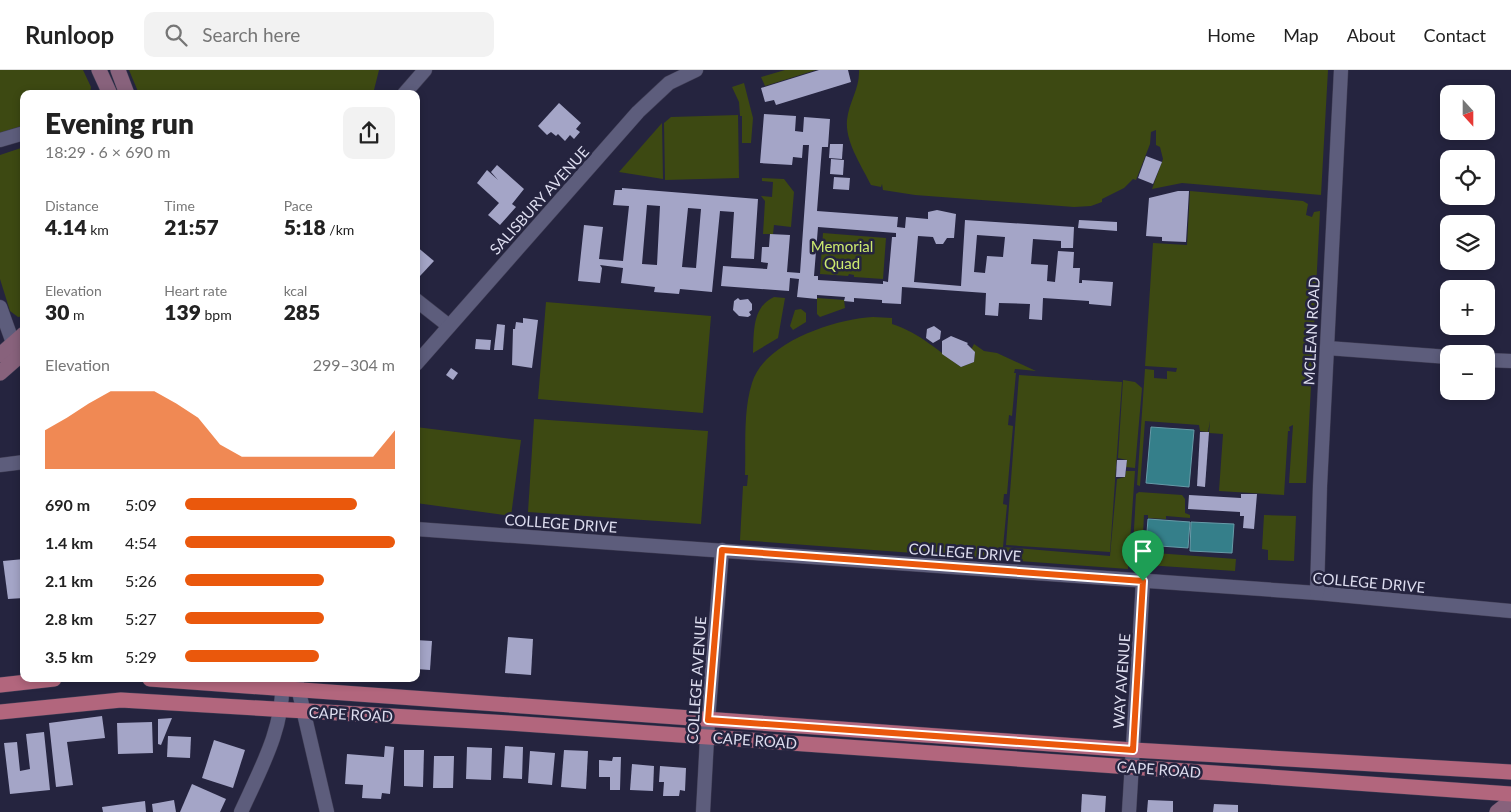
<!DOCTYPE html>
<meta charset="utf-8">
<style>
:root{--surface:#fff;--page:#f2f2f2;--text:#222;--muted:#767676;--line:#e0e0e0;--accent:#ea580c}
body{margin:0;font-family:Lato,sans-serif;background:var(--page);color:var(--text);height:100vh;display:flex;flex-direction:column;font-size:19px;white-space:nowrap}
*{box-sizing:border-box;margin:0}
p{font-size:16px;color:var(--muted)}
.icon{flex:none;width:28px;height:28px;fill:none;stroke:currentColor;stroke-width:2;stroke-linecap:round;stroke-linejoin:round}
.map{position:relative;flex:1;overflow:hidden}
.side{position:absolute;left:20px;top:20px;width:400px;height:592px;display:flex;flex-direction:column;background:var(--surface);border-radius:10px;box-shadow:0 2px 8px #0003}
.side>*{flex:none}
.needle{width:32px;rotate:159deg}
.controls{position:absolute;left:1440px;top:15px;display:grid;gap:10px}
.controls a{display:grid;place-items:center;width:55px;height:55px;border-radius:10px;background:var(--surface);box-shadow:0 2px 8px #0003;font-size:25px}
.pin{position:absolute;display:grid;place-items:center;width:42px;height:42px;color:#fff;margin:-51px -21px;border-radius:50% 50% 50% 0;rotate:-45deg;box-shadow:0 0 5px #0007}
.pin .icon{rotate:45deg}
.round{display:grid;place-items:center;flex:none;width:52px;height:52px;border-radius:10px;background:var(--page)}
.summary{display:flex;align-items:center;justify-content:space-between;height:85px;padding:0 25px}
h1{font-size:28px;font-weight:800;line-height:38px}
.figures{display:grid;grid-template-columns:repeat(3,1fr);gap:8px;height:85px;padding:5px 25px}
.figures div{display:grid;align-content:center}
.figures b{font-size:21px;font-weight:800}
.figures small{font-size:14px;font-weight:400}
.figures p{font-size:14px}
.chart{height:140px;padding:10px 25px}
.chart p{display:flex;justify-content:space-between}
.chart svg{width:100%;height:90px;margin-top:5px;fill:var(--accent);opacity:.7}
ul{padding:0 25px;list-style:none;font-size:16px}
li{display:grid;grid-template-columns:80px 60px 1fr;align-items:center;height:38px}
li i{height:12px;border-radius:6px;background:var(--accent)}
header{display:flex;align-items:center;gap:30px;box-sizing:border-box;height:70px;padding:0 25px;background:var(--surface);border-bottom:1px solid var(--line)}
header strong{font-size:24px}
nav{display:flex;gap:28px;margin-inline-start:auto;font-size:18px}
.search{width:350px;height:45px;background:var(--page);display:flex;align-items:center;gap:12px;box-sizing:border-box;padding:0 18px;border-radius:10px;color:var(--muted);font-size:19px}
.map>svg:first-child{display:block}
</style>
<header>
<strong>Runloop</strong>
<div class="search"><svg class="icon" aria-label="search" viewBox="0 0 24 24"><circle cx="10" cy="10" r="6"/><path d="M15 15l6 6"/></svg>Search here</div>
<nav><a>Home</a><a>Map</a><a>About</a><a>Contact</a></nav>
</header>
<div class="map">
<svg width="1511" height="742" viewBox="0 0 1511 742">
<rect width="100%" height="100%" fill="#25243f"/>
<g fill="#3d4912">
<polygon points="0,0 83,0 91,17 90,24 24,24 24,55 0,63"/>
<polygon points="129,0 379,0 373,24 139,24"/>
<polygon points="785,0 816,0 765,16 761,7"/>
<path d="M859 0H1328L1321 125 1182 113 1152 119 1163 89 1160 77 1156 75V60L1151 62 1150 74 1136 110 1133 109 1124 118 1102 129V132L1091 136 1074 137 915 125 883 120 882 114 881 117 871 115C862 96 845 72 847 50 849 32 860 18 859 0Z"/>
<polygon points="744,13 753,48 751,73 742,73 742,46 740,46 739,32 732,17"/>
<polygon points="738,45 739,108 665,110 664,53 671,47"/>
<polygon points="662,53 663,109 619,102"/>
<polygon points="24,77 24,246 18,247 10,241 0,209 0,85"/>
<polygon points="762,108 784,109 794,122 791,157 774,155 773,164 763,164 765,131 761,126 772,127 773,112 762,111"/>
<polygon points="1190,121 1303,131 1308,134 1306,145 1312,147 1314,142 1320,141 1306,413 1289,413 1293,355 1289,357 1290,361 1288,361 1284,425 1219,421 1223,364 1209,363 1210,351 1208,362 1200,361 1199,355 1145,351 1140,416 1137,415 1145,299 1154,300 1154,308 1167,309 1167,301 1176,302 1177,298 1145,296 1153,173 1187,175"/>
<polygon points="823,163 886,168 883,209 854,207 854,205 849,204 848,206 820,204"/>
<path d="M774 227 785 228 778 268 753 283C754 262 752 237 774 227Z"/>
<polygon points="817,228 844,230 845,238 820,247 817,244"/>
<polygon points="546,232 711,246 703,343 538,329"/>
<polygon points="801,239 806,243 806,252 793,260 790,256 795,240"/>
<path d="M873 247 892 248V254C920 263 938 281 961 297L974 292 975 282 971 280 974 274 984 281 997 283 1036 301 1015 299 1014 303H1016L1012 346 1009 345 1008 355 1013 356 1007 424H1004L1003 434 1007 435 1003 477 1110 486 1117 409 1125 407 1126 401H1135L1128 499 740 470 743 416H747L748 405H745C746 376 743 341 752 313 764 272 835 249 873 247Z"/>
<polygon points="1019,305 1122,312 1110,482 1006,475"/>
<polygon points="1123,310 1135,312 1142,318 1135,398 1126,397 1127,390 1118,388"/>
<polygon points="534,349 708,361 701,454 528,442"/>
<polygon points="416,357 521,370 511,446 416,433"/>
<polygon points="1139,422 1182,425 1185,429 1185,443 1190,445 1190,448 1166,446 1166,449 1148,448 1148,445 1144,445 1142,482 1236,489 1235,501 1132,494 1136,424"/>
<polygon points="1264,445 1296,446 1294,491 1268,490 1268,480 1262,479"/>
</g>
<g fill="#357f8a" stroke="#679ba8">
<polygon points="1151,357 1194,360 1189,417 1146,413"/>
<polygon points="1148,449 1190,452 1188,478 1146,475"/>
<polygon points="1191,452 1234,454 1232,483 1190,481"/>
</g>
<g fill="#a4a5c7" fill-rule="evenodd">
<polygon points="819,0 848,0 851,12 776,35 774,30 765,32 761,18"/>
<polygon points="559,33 581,53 576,59 580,62 574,69 570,65 565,71 558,64 556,66 551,62 547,65 538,56"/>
<path d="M764 44 796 46 795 61 803 62 804 47 830 49 828 77H822L817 141 898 147 897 157 905 158 906 147 928 149V142L937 140 956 144 954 168H947L943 174H936L933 167 918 166 914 212 961 216 965 150 1074 157 1073 178H1061V171L1033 169 1031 194 1048 195 1047 211 1055 212 1058 181 1074 182 1073 198H1080L1079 213H1082V210L1113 212 1111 236 1089 234V231L1043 228 1042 250 1029 249 1030 234 999 233 998 246 985 245 986 223 902 217 901 234 882 233V230L854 228V232L844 231 845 227 817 225V229L797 227 799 209 790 208 789 221 721 216 723 196 767 199 768 193 761 192 762 177H769L770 164 790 165 787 202 800 203 809 75H803L802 88 793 87 792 95 760 93ZM818 157 896 163V167H892L888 212 883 211V214L818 210V206H814ZM977 165 1005 167 1003 187 987 186 985 203 974 202Z"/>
<polygon points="830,74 843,74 842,89 829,88"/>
<polygon points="1146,86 1162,92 1153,114 1138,108"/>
<polygon points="831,89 844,90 843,105 830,104"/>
<polygon points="497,95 524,119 512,134 516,137 500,155 488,145 499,133 477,113 487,100 498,110 491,102"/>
<polygon points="834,107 850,108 849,120 833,119"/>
<path d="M622 118 758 129 754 189 731 188 734 142 720 141 712 222 680 219 679 224 654 222 655 217 621 213 623 198 600 195 602 198 600 213 578 211 584 155 603 157 599 189 623 191 629 136 613 135 615 120H622ZM647 135 660 136 657 195 642 194ZM688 138 701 139 696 198 682 197Z"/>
<polygon points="1178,121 1189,121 1186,172 1162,171 1162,167 1146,166 1149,128"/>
<polygon points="1079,150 1117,152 1117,161 1078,158"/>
<polygon points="416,176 434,191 420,206 416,203"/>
<polygon points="738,228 740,230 748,229 752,234 752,240 749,242 751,245 748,247 739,246 733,240 734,231"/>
<polygon points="523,248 538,250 532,298 512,295 513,259 515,259 516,252 523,253"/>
<polygon points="497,254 505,255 503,280 494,280"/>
<polygon points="934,256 941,261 940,269 933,273 926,268 927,259"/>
<polygon points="951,266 968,273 967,274 975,282 974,292 961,297 942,284 942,271"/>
<polygon points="476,269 491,270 490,280 475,279"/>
<polygon points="451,298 458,303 453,310 446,305"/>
<polygon points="1200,362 1209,362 1205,417 1197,416"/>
<polygon points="1117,390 1127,390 1125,407 1116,407"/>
<polygon points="1241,424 1257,424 1254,459 1243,458 1244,446 1240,446 1240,442 1188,439 1189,425 1241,428"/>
<polygon points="24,489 24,528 8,529 3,491"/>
<polygon points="508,567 533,569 531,605 505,603"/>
<polygon points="416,570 432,571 430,600 416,599"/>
<polygon points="102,646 105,668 67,672 73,715 56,717 49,653"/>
<polygon points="172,648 161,675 158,674 158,649"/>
<polygon points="152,652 153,683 118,684 117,653"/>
<polygon points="44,662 50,720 10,724 4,673 17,672 20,701 30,699 26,664"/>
<polygon points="168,666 191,667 190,688 167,687"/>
<polygon points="214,670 245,680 233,718 202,708"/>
<polygon points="385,676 394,677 390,724 382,723 381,729 362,728 363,715 345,714 347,684 384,687"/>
<polygon points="505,676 523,677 522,709 503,708"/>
<polygon points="467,677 492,678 491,710 466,709"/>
<polygon points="404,680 424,680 423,717 404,716"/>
<polygon points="564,680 588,681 586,719 561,717"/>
<polygon points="530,681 555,683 552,715 528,713"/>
<polygon points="434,686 454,686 453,718 433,718"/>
<polygon points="613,687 621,687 620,720 610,720 610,707 599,707 599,690 612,691"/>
<polygon points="632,694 654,696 653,721 630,720"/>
<polygon points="660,696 686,698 685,721 680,720 679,726 663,726 664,712 659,712"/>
<polygon points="192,714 226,729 220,742 180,742"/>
<polygon points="1082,724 1106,726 1105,742 1081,742"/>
<polygon points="174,730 176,742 153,742 152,734"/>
<polygon points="1148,730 1173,731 1173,742 1147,742"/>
<polygon points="145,731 146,742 103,742 102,737"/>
<polygon points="1214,734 1238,735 1238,742 1213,742"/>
</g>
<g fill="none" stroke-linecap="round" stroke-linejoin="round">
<defs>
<g id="minor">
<polyline points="404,24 425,0"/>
<polyline points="0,70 24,63"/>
<polyline points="416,230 449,256"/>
<polyline points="0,237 17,284"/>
<polyline points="1327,278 1449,287"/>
<polyline points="1486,290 1511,291"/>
<polyline points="416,294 638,42 669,13 696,0"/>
<polyline points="0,395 24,392"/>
<polyline points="416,459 1317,523 1511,541"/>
<polyline points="1317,523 1320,416 1341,0"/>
<polyline points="296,609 327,742"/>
<path d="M241 742C260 700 285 656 282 609"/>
<polyline points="703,742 708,650 722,480"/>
<polyline points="1129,742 1143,511"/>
</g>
<g id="secondary">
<polyline points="99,0 110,24"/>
<polyline points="118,0 127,24"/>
<polyline points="0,285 24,264"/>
<polyline points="0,303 24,282"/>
<polyline points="1497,742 1511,731"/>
</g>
<g id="primary">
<polyline points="150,609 1133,680 1511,702"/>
<polyline points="0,615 54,609"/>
<polyline points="0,642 121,630 509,653 1511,724"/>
</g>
</defs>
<use href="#minor" stroke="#403e55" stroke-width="15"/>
<use href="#secondary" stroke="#403e55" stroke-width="16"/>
<use href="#primary" stroke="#403e55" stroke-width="16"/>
<use href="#minor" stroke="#5d5d7c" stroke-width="14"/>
<use href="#secondary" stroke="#88627c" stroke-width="15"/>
<use href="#primary" stroke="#b2667d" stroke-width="15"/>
</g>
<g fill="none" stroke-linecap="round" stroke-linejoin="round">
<defs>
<polygon id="route" points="722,480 1143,511 1133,680 708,650"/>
</defs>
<use href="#route" stroke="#fff" stroke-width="10"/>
<use href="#route" stroke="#ea580c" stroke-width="6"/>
</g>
<g text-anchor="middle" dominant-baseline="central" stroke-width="5" stroke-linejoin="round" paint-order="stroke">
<g font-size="15" fill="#ddddef" stroke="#25243f">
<text transform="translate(539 130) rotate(-48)">SALISBURY AVENUE</text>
<text transform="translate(1311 261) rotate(-87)">MCLEAN ROAD</text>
<text transform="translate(561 453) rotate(4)">COLLEGE DRIVE</text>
<text transform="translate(965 482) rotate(4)">COLLEGE DRIVE</text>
<text transform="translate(1369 512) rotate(5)">COLLEGE DRIVE</text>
<text transform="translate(696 610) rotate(-86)">COLLEGE AVENUE</text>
<text transform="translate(1121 611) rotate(-86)">WAY AVENUE</text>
<text transform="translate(351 644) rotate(3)">CAPE ROAD</text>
<text transform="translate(755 670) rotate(4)">CAPE ROAD</text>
<text transform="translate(1159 699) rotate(4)">CAPE ROAD</text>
</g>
<g font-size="15" fill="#cdea6f" stroke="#25243f">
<text x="842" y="176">Memorial<tspan x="842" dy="17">Quad</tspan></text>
</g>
</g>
</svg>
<div class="controls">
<a><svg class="needle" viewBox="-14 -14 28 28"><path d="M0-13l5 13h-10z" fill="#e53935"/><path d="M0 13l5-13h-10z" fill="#767676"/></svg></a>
<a><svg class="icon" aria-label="locate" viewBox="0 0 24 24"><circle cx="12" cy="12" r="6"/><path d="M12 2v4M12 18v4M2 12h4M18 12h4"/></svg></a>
<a><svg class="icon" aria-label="layers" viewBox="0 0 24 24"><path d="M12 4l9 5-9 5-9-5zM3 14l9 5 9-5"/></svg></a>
<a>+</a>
<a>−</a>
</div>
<div class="pin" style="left:1143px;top:511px;background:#1e9e55"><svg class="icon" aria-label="arrive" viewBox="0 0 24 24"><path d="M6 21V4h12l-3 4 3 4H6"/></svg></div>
<section class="side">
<div class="summary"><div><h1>Evening run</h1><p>18:29 · 6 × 690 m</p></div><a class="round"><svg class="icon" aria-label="share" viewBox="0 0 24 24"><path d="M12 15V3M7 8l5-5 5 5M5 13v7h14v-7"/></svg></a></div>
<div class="figures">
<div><p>Distance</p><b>4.14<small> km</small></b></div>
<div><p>Time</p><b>21:57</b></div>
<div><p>Pace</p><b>5:18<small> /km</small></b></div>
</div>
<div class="figures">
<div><p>Elevation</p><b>30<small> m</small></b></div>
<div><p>Heart rate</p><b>139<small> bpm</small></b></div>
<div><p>kcal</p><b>285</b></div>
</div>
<div class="chart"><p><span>Elevation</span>299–304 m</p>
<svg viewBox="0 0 160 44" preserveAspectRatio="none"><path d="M0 44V25L10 19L20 12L30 6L40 6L50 6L60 12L70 19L80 32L90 38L100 38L110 38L120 38L130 38L140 38L150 38L160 25V44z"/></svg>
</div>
<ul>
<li><b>690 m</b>5:09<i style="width:82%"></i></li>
<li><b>1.4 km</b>4:54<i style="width:100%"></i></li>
<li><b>2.1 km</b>5:26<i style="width:66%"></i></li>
<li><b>2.8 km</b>5:27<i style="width:66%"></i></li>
<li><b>3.5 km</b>5:29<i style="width:64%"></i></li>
</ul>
</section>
</div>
